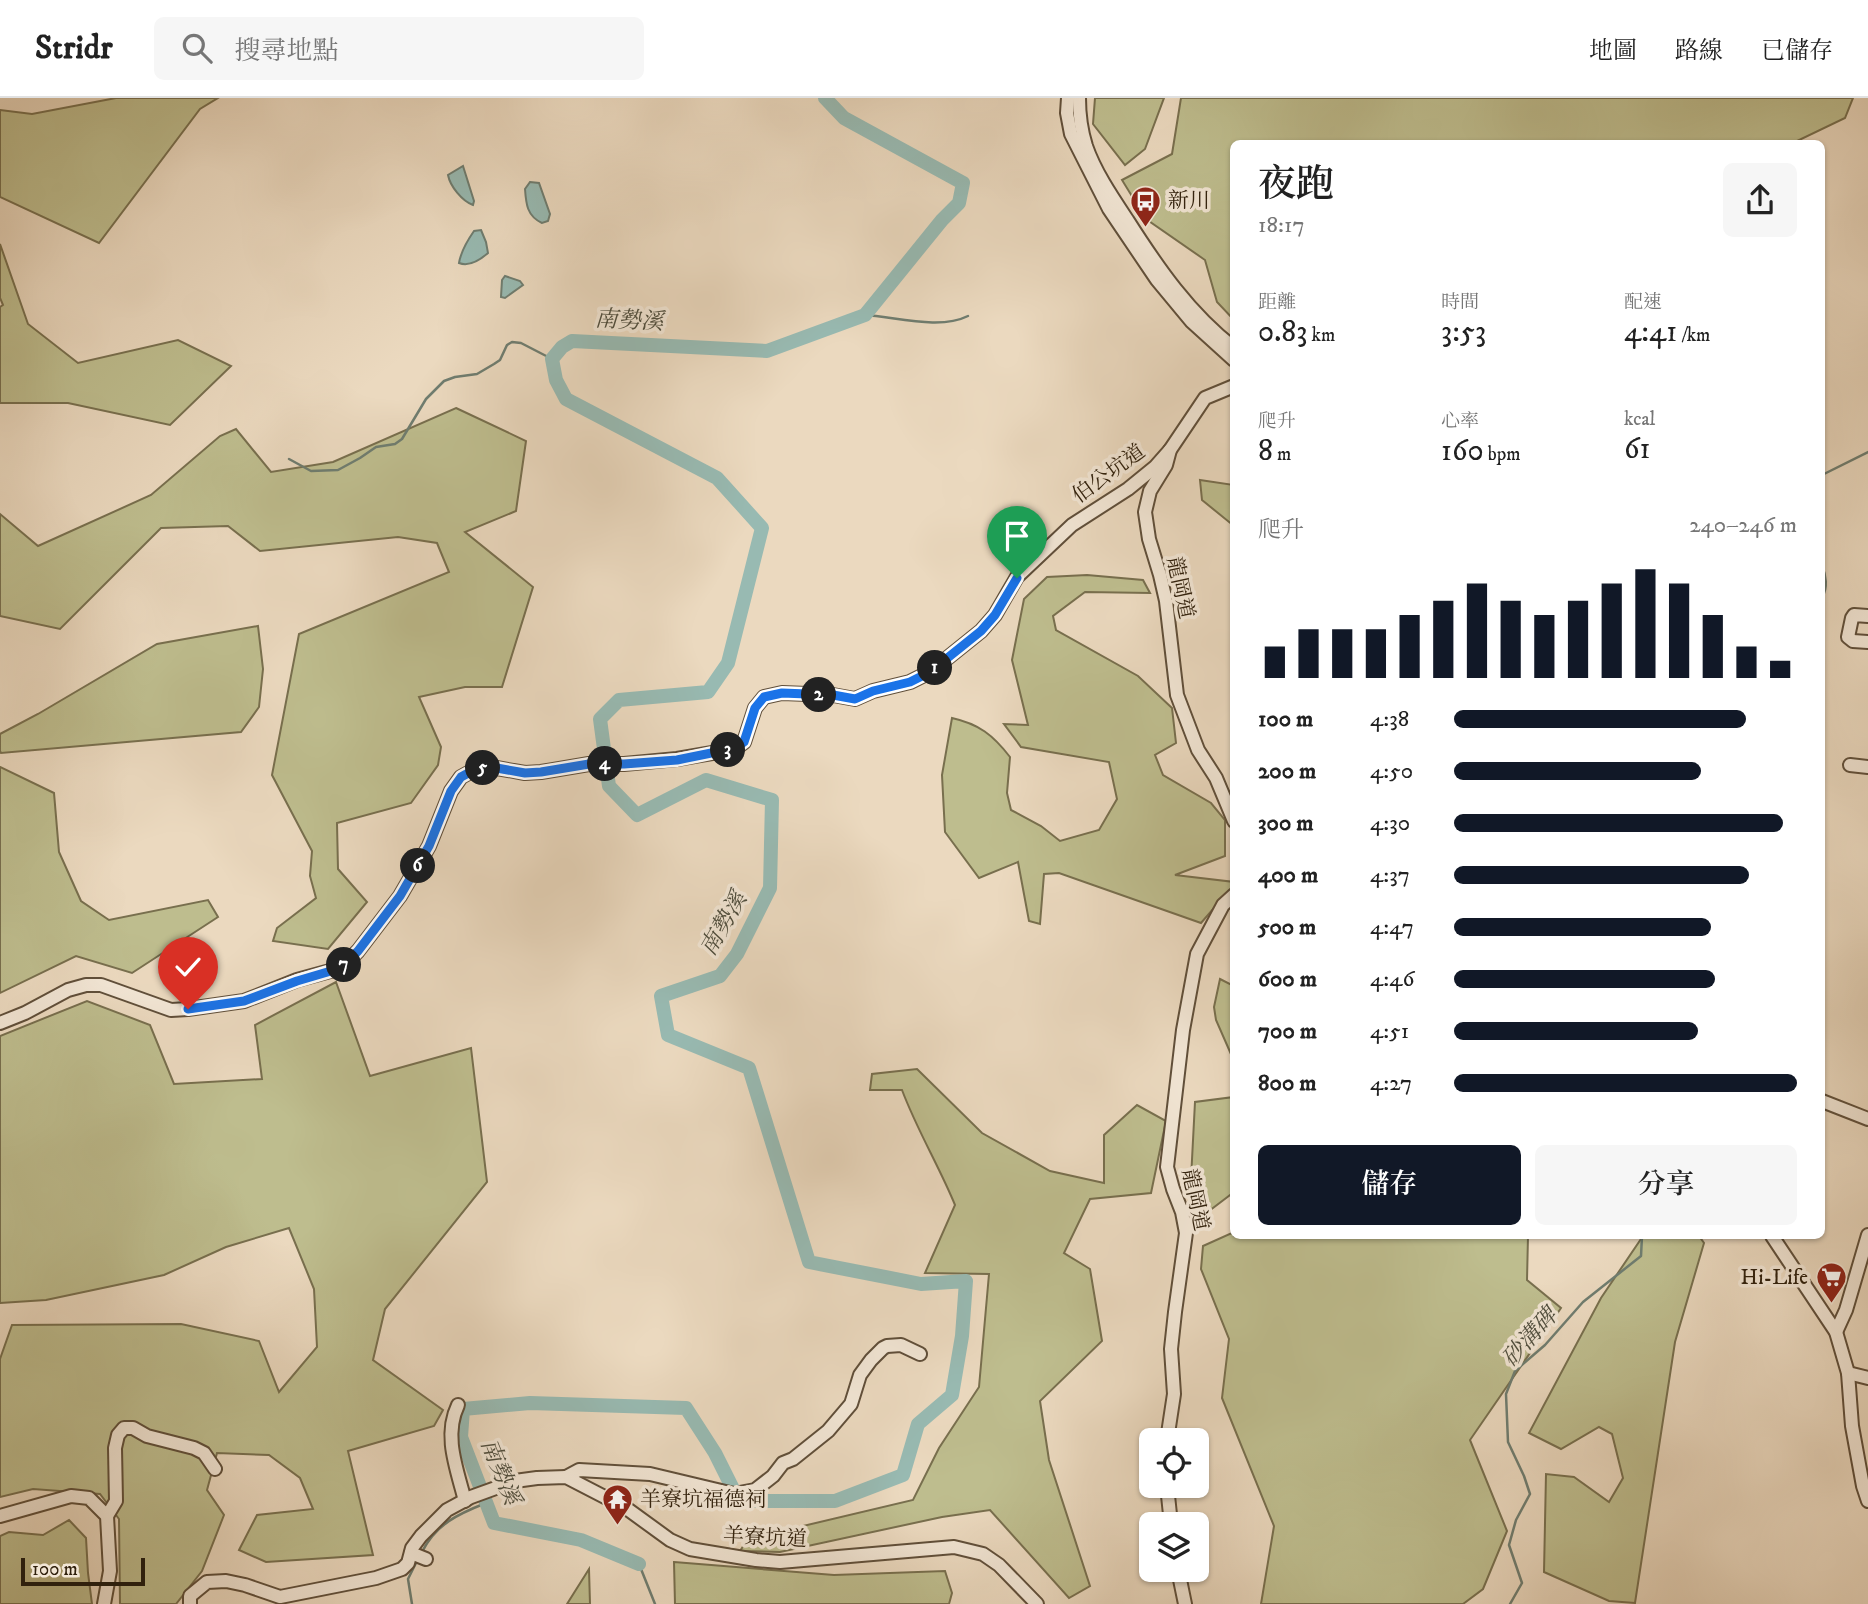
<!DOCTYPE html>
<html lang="zh-TW">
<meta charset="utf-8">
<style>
:root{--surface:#fff;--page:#f6f6f6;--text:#222;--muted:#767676;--line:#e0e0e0;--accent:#111827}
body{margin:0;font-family:"IM FELL DW Pica","Noto Serif TC",serif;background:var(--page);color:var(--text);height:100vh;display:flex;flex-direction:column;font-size:26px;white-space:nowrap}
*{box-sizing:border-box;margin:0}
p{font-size:23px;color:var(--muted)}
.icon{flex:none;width:38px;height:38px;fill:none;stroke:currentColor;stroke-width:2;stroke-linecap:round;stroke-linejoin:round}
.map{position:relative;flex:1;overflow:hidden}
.side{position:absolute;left:1230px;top:42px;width:595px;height:1099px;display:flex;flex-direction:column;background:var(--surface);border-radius:10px;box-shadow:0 2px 5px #0004}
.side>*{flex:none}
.fabs{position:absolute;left:1139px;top:1330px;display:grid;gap:14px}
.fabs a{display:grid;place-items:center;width:70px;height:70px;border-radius:10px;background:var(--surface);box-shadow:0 2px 5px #0004;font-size:35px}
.scale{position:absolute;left:21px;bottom:18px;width:124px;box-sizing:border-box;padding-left:7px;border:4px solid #31210d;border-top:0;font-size:19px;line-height:24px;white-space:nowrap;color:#31210d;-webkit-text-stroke:5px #f2e6d5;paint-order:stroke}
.pin{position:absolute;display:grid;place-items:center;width:60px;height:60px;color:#fff;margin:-72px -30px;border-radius:50% 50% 50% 0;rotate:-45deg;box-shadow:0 0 7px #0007}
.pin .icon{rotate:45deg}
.km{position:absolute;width:35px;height:35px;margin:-18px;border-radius:50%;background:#222;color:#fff;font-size:19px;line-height:35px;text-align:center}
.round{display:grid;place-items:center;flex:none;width:74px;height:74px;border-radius:10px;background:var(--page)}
.summary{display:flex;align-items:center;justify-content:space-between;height:119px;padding:0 28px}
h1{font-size:38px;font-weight:600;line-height:52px}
.figures{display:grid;grid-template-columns:repeat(3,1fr);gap:10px;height:119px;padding:7px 28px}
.figures div{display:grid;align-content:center}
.figures b{font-size:30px;font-weight:600}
.figures small{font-size:19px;font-weight:400}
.figures p{font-size:19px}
.chart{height:196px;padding:14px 28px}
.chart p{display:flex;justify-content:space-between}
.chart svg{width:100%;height:126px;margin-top:7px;stroke:var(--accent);stroke-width:6}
.cta{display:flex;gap:14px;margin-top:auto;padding:14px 28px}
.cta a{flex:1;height:80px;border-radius:10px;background:var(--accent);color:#fff;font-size:28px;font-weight:600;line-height:80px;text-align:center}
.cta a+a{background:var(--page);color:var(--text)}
ul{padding:0 28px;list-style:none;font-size:23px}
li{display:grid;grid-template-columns:112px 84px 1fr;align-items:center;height:52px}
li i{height:18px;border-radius:9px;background:var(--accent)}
header{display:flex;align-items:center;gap:42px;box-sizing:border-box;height:98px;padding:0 35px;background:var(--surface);border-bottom:2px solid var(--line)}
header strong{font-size:33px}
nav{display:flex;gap:38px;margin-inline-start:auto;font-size:24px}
.search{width:490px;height:63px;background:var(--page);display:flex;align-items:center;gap:18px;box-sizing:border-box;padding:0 24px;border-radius:10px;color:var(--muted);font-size:26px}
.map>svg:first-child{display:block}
</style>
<header>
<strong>Stridr</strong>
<div class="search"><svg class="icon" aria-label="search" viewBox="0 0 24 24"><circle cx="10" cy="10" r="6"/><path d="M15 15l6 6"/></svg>搜尋地點</div>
<nav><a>地圖</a><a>路線</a><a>已儲存</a></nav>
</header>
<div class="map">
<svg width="1868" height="1506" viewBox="0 0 1868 1506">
<rect width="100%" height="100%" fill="#ebd9bf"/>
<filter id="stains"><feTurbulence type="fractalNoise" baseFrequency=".00286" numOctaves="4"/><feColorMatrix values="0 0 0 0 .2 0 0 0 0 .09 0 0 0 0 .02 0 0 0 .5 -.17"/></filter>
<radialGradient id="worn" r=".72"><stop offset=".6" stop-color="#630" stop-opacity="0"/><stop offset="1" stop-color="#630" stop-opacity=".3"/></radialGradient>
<g fill="#bebd8e" stroke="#786f4e" stroke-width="2">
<polygon points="116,0 218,0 200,11 99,145 0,99 0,12 32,16"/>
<polygon points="1095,0 1164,0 1145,51 1125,67 1093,26"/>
<polygon points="1181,0 1853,0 1845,20 1793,45 1234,46 1234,222 1217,204 1205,162 1146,121 1122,82 1172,56"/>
<polygon points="0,146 28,226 78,265 178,242 231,268 170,327 68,305 0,305 0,209 3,207 0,200"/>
<polygon points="456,310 526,343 516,413 465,434 533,489 502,589 465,589 419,599 441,649 438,667 411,705 337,725 338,771 367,804 328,851 273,843 277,830 316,800 310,778 312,753 272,677 299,536 449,474 437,445 398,439 260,453 228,428 161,430 60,531 0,518 0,416 38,448 151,397 220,338 236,331 271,374 333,364"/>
<polygon points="1200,382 1234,387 1234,428 1202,402"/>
<path d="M1087 477 1143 482 1150 495 1085 494 1053 518 1056 532 1138 578 1172 610 1176 645 1155 657 1163 677 1211 705 1225 722V758L1175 777 1234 784V787L1201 825 1059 775 1044 776 1040 826 1029 823 1018 764 979 780 945 734 942 677 952 620C979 626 993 637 1010 659L1007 695 1011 712 1041 728 1060 743 1099 732 1117 701 1109 664 1021 649 1004 626 1028 627 1012 562 1024 501 1047 479Z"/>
<polygon points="258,528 263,571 259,609 241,634 1,655 0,653 0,636 38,616 157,546"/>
<polygon points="0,669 54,695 59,754 81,803 109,822 208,802 218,819 132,875 76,858 0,895"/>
<polygon points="1220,881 1234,888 1234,963 1216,922 1214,909"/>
<polygon points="336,884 370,978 471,950 487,1084 385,1211 373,1262 443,1312 434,1328 348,1353 373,1457 266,1464 239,1452 257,1417 313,1411 300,1380 269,1357 217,1355 207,1392 224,1417 202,1473 176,1506 120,1506 119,1421 100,1396 33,1391 0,1399 0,1261 12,1227 181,1226 259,1243 279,1294 317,1249 314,1191 289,1130 226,1149 164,1177 46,1202 0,1205 0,938 87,903 150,927 174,986 262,981 255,927"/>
<path d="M917 971 982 1035 1050 1073 1104 1085V1037L1137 1007 1166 1023 1151 1095 1090 1101 1064 1155 1090 1171 1102 1243 1040 1303 1049 1362 1090 1488 1069 1500 990 1412 942 1419 780 1454 740 1453 748 1441 913 1402 939 1350 979 1289 989 1176 925 1175 955 1107C939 1068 917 1032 902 992H870L872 976Z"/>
<polygon points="1234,999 1234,1094 1209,1113 1190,1100 1195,1004"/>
<polygon points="1234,1134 1234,1138 1528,1138 1527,1182 1561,1210 1470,1342 1507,1433 1483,1491 1463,1506 1261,1506 1274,1428 1222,1300 1229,1241 1201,1171 1203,1148"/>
<polygon points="1643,1138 1699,1138 1704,1145 1675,1244 1635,1505 1609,1503 1544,1474 1546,1376 1574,1379 1609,1404 1623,1380 1612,1336 1599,1329 1561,1351 1529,1335 1601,1200"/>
<polygon points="69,1422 86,1440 88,1475 92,1506 0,1506 0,1438 9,1434 43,1437"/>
<polygon points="674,1464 834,1477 945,1473 952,1495 949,1506 675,1506"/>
<polygon points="589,1471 590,1506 567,1506"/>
</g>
<g fill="#98bab2" stroke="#6f7d70" stroke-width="2">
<path d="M463 68 474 103 473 107C462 103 450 88 448 77Z"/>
<path d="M530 84 539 85 550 116 548 123 542 125C527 118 526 106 525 91Z"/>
<path d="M481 132 486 144 488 155C480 162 469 169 459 165 461 153 467 143 474 133Z"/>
<polygon points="505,178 520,183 523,187 505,200 501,199 502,182"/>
</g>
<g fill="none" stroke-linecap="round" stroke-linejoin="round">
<g stroke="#6f7d70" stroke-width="2.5">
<path d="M865 217C896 219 940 232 968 218"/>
<polyline points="289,361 311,373 338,372 360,360 376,349 395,346 402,341 426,301 444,283 455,279 477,276 494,266 500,262 507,247 512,244 521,245 552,261"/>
<polyline points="1822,377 1868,354"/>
<path d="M1822 468C1826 477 1828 490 1822 499"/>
<path d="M422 1454C436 1426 458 1416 486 1405"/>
<polyline points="639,1466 655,1506"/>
<polyline points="412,1506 408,1481 417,1463"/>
<polyline points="1510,1506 1522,1485 1509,1447 1516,1422 1530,1396 1524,1378 1508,1344 1506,1296 1515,1273 1545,1247 1583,1204 1641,1158 1642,1138"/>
</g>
<polyline stroke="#98bab2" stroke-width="14" points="639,1466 581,1442 494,1425 461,1339 463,1311 530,1305 686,1310 715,1355 739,1403 835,1403 903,1377 918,1326 952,1297 962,1238 966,1183 921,1186 809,1164 749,970 668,937 661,898 720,878 737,856 770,790 772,702 706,682 637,717 609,688 600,621 619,602 708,594 728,565 762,430 717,380 566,301 556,282 552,261 562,249 572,243 767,253 865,217 942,122 959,105 963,85 844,20 825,0"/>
<defs>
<g id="minor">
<polyline points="1068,0 1067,15 1071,36 1109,111 1157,182 1191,223 1234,262"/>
<path d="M1079 0C1079 16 1081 32 1086 48 1095 74 1112 99 1128 123 1158 170 1189 215 1234 250"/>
<polyline points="1234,288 1205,300 1170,352 1166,367 1150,393 1145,414 1149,441 1160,477 1166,503 1177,597 1198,652 1216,680 1234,723"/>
<polyline points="1868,518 1854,517 1852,520 1848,539 1853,543 1868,544"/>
<polyline points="1850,667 1868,669"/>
<polyline points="0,925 25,915 68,892 86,887 101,887 171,912 188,911 244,903 297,882 341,870 358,853 400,798 429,748 451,693 461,679 472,673 491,669 525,675 541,674 589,666 624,666 677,661 724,653 736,650 744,644 755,610 764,599 782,595 833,597 855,601 873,593 910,584 930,574 981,533 995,517 1017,479 1072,427 1128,391 1155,369 1170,352"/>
<polyline points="1822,1003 1868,1021"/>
<polyline points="1772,1138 1836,1234 1848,1275 1852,1328 1863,1388 1868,1403"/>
<polyline points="1836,1234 1846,1212 1868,1137"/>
<polyline points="1848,1275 1868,1280"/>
<path d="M458 1307C443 1338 457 1371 465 1403"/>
<polyline points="1167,1342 1174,1296 1171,1251 1175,1214 1186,1135 1182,1114 1173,1091 1167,1069 1183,932 1197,856 1223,807 1234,797"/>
<polyline points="566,1379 579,1372 650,1376 734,1396 755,1392 773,1378 783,1365 793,1361 828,1333 851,1306 860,1277 871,1262 883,1250 887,1248 901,1247 920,1256"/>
<polyline points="1167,1388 1171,1426"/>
<polyline points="0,1418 71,1398 89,1400 107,1418 110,1473 104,1506"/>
<polyline points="107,1418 116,1403 115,1350 118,1337 124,1330 133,1330 147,1338 194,1350 204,1355 215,1371"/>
<polyline points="411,1455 426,1461"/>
<polyline points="1178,1472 1185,1506"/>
<polyline points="190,1506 190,1498 207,1484 226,1483 245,1487 280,1499 376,1480 402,1471 408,1465 412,1450 421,1438 447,1412 471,1399 515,1383 537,1380 566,1379 626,1410 670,1442 690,1451 756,1462 780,1464 954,1449 983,1456 999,1467 1037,1506"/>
</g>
</defs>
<use href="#minor" stroke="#604f3a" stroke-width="16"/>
<use href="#minor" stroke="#f2e6d5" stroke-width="12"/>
</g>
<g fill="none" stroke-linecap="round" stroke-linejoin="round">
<defs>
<polyline id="route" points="188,911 244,903 297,883 341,870 358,853 400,798 429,748 451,693 461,679 472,673 491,669 525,675 541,674 589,666 624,666 677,662 736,650 744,644 755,610 764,599 782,595 833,597 855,601 873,593 910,584 930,574 981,533 995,517 1017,480"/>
</defs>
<use href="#route" stroke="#fff" stroke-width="14"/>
<use href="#route" stroke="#1a73e8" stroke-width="9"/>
</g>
<defs>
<symbol id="bus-pin" viewBox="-11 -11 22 30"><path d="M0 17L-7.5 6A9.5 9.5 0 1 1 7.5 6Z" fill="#8f2418" stroke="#f2e6d5"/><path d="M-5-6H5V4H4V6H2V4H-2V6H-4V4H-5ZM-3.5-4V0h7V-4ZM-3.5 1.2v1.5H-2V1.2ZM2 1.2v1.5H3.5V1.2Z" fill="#fff"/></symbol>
<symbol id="supermarket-pin" viewBox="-11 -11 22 30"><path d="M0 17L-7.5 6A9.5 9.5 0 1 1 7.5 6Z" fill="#8f2418" stroke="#f2e6d5"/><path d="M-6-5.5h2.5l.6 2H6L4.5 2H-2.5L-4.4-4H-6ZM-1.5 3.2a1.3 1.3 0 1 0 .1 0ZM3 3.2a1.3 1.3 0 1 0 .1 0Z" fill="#fff"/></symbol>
<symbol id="temple-pin" viewBox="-11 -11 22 30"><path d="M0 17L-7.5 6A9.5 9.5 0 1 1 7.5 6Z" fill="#8f2418" stroke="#f2e6d5"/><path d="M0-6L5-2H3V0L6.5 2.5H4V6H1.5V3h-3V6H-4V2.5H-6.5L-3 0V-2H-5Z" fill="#fff"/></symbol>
</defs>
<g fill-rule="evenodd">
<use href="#bus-pin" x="1128" y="86" width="35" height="47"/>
<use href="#supermarket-pin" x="1814" y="1162" width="35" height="47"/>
<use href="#temple-pin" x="600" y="1384" width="35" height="47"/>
</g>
<g text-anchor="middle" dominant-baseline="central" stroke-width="7" stroke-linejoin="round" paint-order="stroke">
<g font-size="21" fill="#31210d" stroke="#f2e6d5" text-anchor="start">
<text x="1168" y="103">新川</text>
<text x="1808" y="1180" text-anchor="end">Hi-Life</text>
<text x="640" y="1402">羊寮坑福德祠</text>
</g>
<g font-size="21" fill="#31210d" stroke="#f2e6d5">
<text transform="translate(1109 376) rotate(-36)">伯公坑道</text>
<text transform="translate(1180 490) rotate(78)">龍岡道</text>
<text transform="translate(1195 1102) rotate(78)">龍岡道</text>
<text transform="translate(765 1440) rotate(3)">羊寮坑道</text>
</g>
<g font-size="23" font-style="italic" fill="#504f3f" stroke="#f2e6d5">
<text transform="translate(629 223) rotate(3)">南勢溪</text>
<text transform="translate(724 826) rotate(-60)">南勢溪</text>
<text transform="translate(1530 1240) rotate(-48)">砂溝碑</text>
<text transform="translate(500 1374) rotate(68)">南勢溪</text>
</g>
</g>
<rect width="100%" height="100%" filter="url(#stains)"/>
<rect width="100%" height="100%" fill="url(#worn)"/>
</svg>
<div class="fabs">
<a><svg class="icon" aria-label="locate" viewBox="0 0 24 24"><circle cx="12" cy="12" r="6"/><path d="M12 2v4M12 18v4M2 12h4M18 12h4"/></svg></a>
<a><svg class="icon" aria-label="layers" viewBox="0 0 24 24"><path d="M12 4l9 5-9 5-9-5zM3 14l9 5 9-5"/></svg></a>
</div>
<div class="scale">100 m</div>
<div class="pin" style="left:1017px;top:480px;background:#1e9e55"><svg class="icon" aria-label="arrive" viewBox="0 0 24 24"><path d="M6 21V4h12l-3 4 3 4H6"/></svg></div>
<div class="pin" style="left:188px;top:911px;background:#d93025"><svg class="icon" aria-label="check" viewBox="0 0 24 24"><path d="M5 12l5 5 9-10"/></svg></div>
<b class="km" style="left:935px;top:570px">1</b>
<b class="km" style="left:819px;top:597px">2</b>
<b class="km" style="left:728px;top:652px">3</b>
<b class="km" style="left:605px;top:666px">4</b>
<b class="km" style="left:483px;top:670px">5</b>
<b class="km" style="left:418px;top:768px">6</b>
<b class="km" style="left:344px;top:867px">7</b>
<section class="side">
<div class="summary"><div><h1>夜跑</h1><p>18:17</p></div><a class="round"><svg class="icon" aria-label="share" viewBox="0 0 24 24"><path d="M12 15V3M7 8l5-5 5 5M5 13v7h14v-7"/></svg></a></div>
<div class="figures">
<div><p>距離</p><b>0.83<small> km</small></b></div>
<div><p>時間</p><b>3:53</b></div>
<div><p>配速</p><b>4:41<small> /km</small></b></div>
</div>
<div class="figures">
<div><p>爬升</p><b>8<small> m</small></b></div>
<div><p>心率</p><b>160<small> bpm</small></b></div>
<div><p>kcal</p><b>61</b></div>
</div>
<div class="chart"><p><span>爬升</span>240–246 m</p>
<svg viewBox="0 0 160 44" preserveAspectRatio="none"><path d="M5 44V33M15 44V27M25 44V27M35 44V27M45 44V22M55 44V17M65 44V11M75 44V17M85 44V22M95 44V17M105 44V11M115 44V6M125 44V11M135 44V22M145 44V33M155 44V38"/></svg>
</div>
<ul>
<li><b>100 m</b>4:38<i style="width:85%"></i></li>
<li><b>200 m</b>4:50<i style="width:72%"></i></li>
<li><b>300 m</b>4:30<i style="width:96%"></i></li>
<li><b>400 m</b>4:37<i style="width:86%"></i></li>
<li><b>500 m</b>4:47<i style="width:75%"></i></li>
<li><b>600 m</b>4:46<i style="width:76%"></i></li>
<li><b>700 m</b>4:51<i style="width:71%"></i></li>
<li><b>800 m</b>4:27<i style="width:100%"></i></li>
</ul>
<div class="cta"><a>儲存</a><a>分享</a></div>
</section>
</div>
